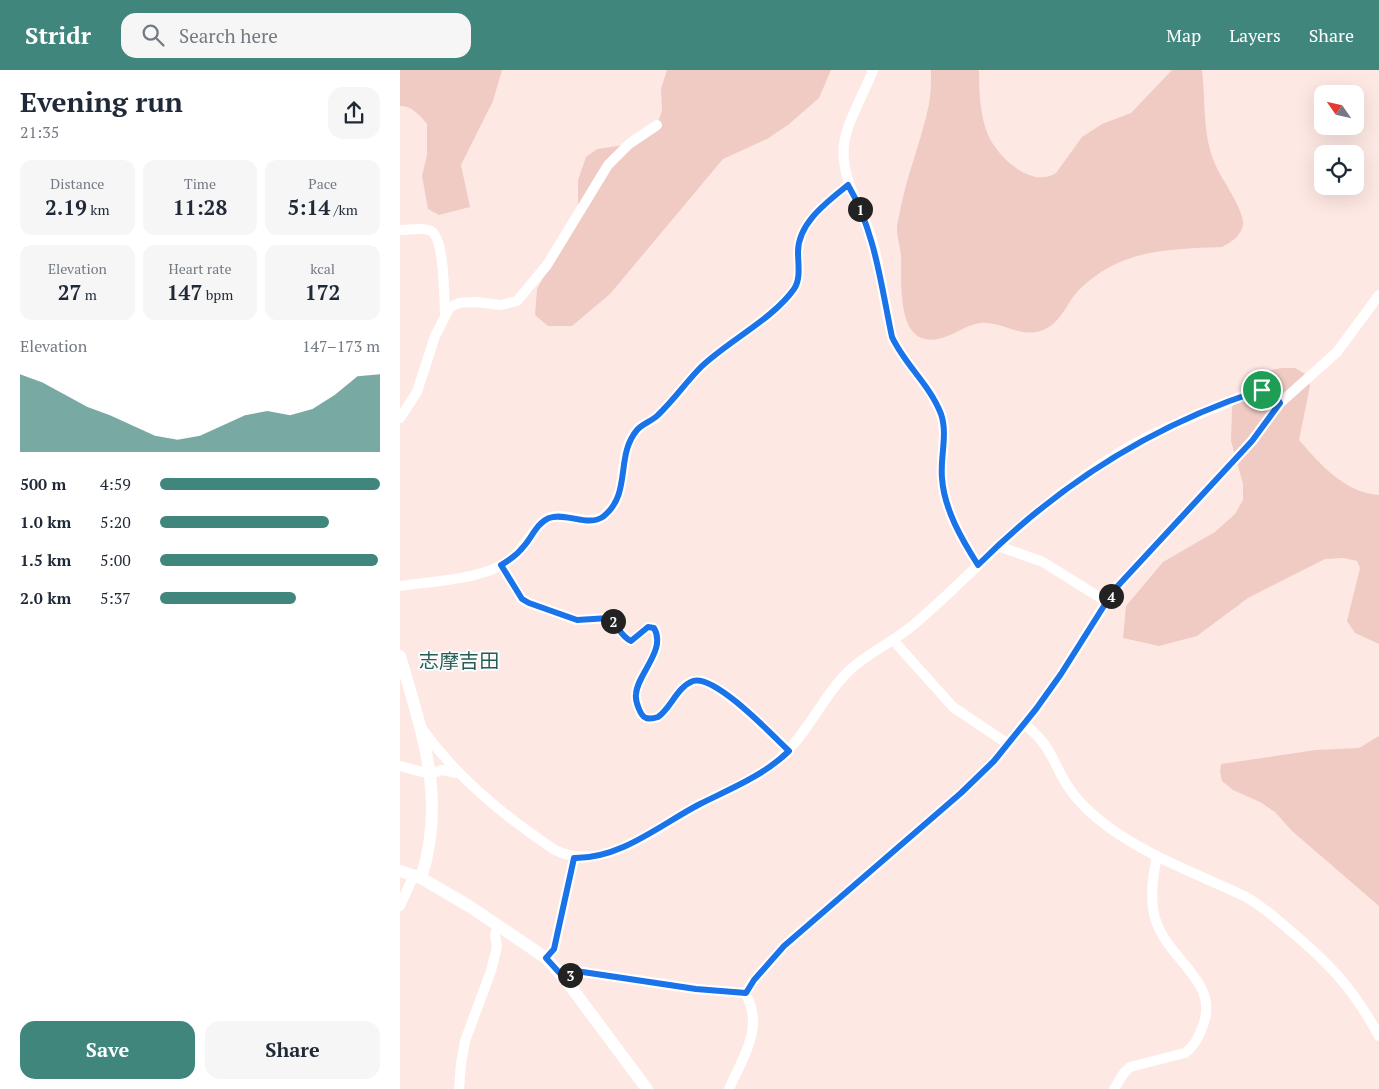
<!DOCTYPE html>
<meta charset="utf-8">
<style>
:root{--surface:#fff;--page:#f6f6f7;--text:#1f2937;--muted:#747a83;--accent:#40867d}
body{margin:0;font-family:"PT Serif","Noto Sans JP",serif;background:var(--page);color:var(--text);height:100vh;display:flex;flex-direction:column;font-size:19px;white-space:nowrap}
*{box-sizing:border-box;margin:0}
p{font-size:16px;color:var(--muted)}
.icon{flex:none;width:28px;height:28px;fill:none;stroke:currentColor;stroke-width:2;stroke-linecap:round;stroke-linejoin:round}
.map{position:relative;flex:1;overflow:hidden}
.sheet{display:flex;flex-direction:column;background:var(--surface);width:400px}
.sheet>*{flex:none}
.needle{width:32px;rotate:304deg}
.buttons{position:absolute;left:914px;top:15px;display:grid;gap:10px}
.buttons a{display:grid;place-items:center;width:50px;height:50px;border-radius:10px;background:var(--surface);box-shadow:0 5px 20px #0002;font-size:25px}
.pin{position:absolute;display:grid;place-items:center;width:42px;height:42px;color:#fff;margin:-21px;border:2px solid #fff;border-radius:50%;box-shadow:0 1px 5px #0007}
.km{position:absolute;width:25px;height:25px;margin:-12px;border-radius:50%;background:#222;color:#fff;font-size:14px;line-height:25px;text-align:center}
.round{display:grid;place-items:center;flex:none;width:52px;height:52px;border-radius:15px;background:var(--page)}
.summary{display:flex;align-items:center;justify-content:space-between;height:85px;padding:0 20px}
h1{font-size:28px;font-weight:600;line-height:38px}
.stats{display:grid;grid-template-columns:repeat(3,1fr);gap:8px;height:85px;padding:5px 20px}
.stats div{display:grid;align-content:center;border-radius:12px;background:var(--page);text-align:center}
.stats b{font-size:21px;font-weight:600}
.stats small{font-size:14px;font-weight:400}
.stats p{font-size:14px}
.chart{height:140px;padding:10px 20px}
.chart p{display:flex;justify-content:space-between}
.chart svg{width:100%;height:90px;margin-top:5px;fill:var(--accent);opacity:.7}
.button{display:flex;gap:10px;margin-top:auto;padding:10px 20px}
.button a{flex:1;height:58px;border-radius:15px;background:var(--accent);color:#fff;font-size:20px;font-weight:600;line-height:58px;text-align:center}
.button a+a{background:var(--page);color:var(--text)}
ul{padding:0 20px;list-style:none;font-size:16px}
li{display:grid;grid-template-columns:80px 60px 1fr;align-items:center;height:38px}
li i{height:12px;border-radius:6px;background:var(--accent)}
header{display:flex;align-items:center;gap:30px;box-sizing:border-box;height:70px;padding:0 25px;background:var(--accent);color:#fff}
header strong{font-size:24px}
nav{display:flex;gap:28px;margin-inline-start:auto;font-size:18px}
.search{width:350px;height:45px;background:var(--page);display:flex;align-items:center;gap:12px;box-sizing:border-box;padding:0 18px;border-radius:15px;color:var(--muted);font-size:19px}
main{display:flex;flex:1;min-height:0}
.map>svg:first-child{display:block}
</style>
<header>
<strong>Stridr</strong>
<div class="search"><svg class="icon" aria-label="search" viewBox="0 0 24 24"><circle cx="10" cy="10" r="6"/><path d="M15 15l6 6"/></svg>Search here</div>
<nav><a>Map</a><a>Layers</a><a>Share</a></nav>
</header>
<main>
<section class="sheet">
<div class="summary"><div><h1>Evening run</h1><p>21:35</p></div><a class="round"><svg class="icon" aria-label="share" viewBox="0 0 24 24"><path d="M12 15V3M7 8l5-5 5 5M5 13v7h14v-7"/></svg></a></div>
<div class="stats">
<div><p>Distance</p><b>2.19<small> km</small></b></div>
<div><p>Time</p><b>11:28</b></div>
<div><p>Pace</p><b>5:14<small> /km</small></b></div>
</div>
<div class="stats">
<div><p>Elevation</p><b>27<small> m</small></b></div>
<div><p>Heart rate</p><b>147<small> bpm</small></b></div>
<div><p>kcal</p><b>172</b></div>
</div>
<div class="chart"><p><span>Elevation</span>147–173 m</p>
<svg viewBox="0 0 160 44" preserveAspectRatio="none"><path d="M0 44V6L10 10L20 16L30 22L40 26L50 31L60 36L70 38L80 36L90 31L100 26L110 24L120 26L130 23L140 16L150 7L160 6V44z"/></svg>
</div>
<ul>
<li><b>500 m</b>4:59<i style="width:100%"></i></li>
<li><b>1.0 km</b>5:20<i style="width:77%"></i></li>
<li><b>1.5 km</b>5:00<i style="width:99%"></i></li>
<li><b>2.0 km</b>5:37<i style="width:62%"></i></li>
</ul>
<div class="button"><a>Save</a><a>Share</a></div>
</section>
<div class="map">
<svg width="979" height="1019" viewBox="0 0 979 1019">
<rect width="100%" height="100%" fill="#fee8e4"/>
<g fill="#f0cbc4">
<path d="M0 0H102L93 31 61 95 70 137 39 145 28 139 22 106 27 85V54C21 46 11 35 0 36Z"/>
<polygon points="267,0 431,0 419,28 388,55 367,69 323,89 210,224 172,256 148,256 135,245 137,219 178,146 178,110 186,87 197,79 225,75 254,63 262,41 261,19"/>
<path d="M531 0H579C579 20 580 46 588 65 598 87 631 119 656 103L682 67 702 54 731 43 772 0H802C806 32 802 66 816 96 822 110 845 141 843 155 841 166 830 173 822 177 768 179 719 179 678 221 666 234 661 253 643 260 621 269 602 251 580 253 565 255 553 266 538 269 495 278 502 210 501 185 500 176 497 167 497 159 497 152 500 143 501 136 508 102 522 69 529 34 531 23 531 11 531 0Z"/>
<path d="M881 298H895L907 305 910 316 899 370C920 394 945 423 979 425V574L955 563 947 551 960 498 957 491 944 488 925 489 848 528 797 566 759 576 723 568 726 536 763 492 815 462 835 444 843 430V414L831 371 832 337 841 320 859 303Z"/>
<polygon points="979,666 979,836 892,761 875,742 860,732 833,720 822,711 820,701 821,694 916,680 959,678"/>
</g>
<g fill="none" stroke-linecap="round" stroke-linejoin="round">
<g stroke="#ab9995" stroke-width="2" stroke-dasharray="2.5 2.5" stroke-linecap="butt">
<polyline points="263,341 302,296 381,234 395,218 399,200 399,169 407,154 441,121"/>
<path d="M106 504 122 529 136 536 177 550 209 548C217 554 221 567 231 571L248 557 254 558C267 579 237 604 236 624 235 630 240 646 246 648 250 649 255 648 258 647 271 638 277 618 293 611 313 603 367 660 382 674"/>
</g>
<g stroke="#fff" stroke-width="10">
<path d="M473 0C465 22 446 53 444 75 440 113 466 141 474 177 481 206 485 237 492 267 505 295 530 315 541 344 548 364 540 387 542 408 544 439 562 470 578 495"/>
<path d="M0 160C9 160 23 157 31 161 45 169 44 228 45 244"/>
<polyline points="0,348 17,322 35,266 50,237 59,233 76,232 101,235 117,231 147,195 208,95 229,74 257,55"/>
<polyline points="598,476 643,492 707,532"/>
<path d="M0 516C33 511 83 510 110 490 124 479 135 454 148 448 169 440 192 461 209 441 231 414 215 385 237 360 241 355 250 351 256 348"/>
<polyline points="493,570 553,637 608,674"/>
<path d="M624 654C650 674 651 688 667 715 676 730 689 742 703 753 746 786 796 803 844 826 860 834 873 846 887 858 928 892 953 918 979 966"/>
<path d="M23 660C58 709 105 747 155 780 203 804 257 757 298 735 322 722 347 714 369 697 407 670 420 627 452 598 469 583 490 573 507 560 546 529 579 492 616 460 652 429 691 398 732 375 761 359 791 347 822 335 841 327 867 308 880 333"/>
<polyline points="0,696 30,704 42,700 57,703"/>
<polyline points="0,836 14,805"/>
<polyline points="146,888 154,879 174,788"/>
<polyline points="165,909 176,901 297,919 345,923"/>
<polyline points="345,923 354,910 384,876 561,723 594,691 636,639 661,604 714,520 852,371 880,333 937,282 979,225"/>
<polyline points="59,1019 61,994 65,971 91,901 97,877 95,865 98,855"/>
<path d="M329 1019C343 987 365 957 345 923"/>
<path d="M714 1019 724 1003 730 997 785 983C793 977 799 967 802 958 822 911 767 891 755 848 750 829 753 804 757 787"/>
</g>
<g stroke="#fff" stroke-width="12">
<path d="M0 586C22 663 47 728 21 808"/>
<polyline points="0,801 21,808 69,836 146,888 165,909 247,1019"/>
</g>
</g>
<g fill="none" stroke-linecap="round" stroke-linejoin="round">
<defs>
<path id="route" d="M448 115C475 161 481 215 492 267 505 295 530 315 541 344 548 364 540 387 542 408 544 439 562 470 578 495 657 416 751 356 858 321 870 318 874 322 880 333L852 371 714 520 661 604 636 639 594 691 561 723 384 876 354 910 346 923 296 919 176 901 165 909 146 888 154 879 174 788C221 789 261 754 300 734 332 718 363 706 389 681 373 666 315 604 293 611 277 617 271 638 258 647 255 648 250 649 246 648 240 646 235 630 236 624 237 604 267 580 254 558L248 557 231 571C221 567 217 554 209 548L177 550 129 533 122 529 101 495C110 490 118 484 124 476 132 467 137 453 149 448 167 442 189 458 204 446 232 423 215 386 237 360 242 354 252 351 258 345 274 330 286 312 301 297 328 271 373 249 394 219 401 209 398 194 398 182 398 153 427 132 448 115Z"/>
</defs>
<use href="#route" stroke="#fff" stroke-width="10"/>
<use href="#route" stroke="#1a73e8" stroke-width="6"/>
</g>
<g text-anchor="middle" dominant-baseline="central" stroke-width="4" stroke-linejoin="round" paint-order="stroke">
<g font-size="20" fill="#275f58" stroke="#fbfbfb">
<text x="59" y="590">志摩吉田</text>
</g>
</g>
</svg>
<div class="buttons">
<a><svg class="needle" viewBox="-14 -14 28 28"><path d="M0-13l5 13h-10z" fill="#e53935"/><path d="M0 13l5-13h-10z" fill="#747a83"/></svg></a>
<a><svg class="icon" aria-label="locate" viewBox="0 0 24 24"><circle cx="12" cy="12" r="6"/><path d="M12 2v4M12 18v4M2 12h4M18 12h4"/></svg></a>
</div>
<div class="pin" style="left:862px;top:320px;background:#1e9e55"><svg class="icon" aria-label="arrive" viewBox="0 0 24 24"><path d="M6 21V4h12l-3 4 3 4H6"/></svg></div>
<b class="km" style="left:460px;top:139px">1</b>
<b class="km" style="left:213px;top:551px">2</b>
<b class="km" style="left:170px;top:905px">3</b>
<b class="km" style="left:711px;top:526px">4</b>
</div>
</main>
